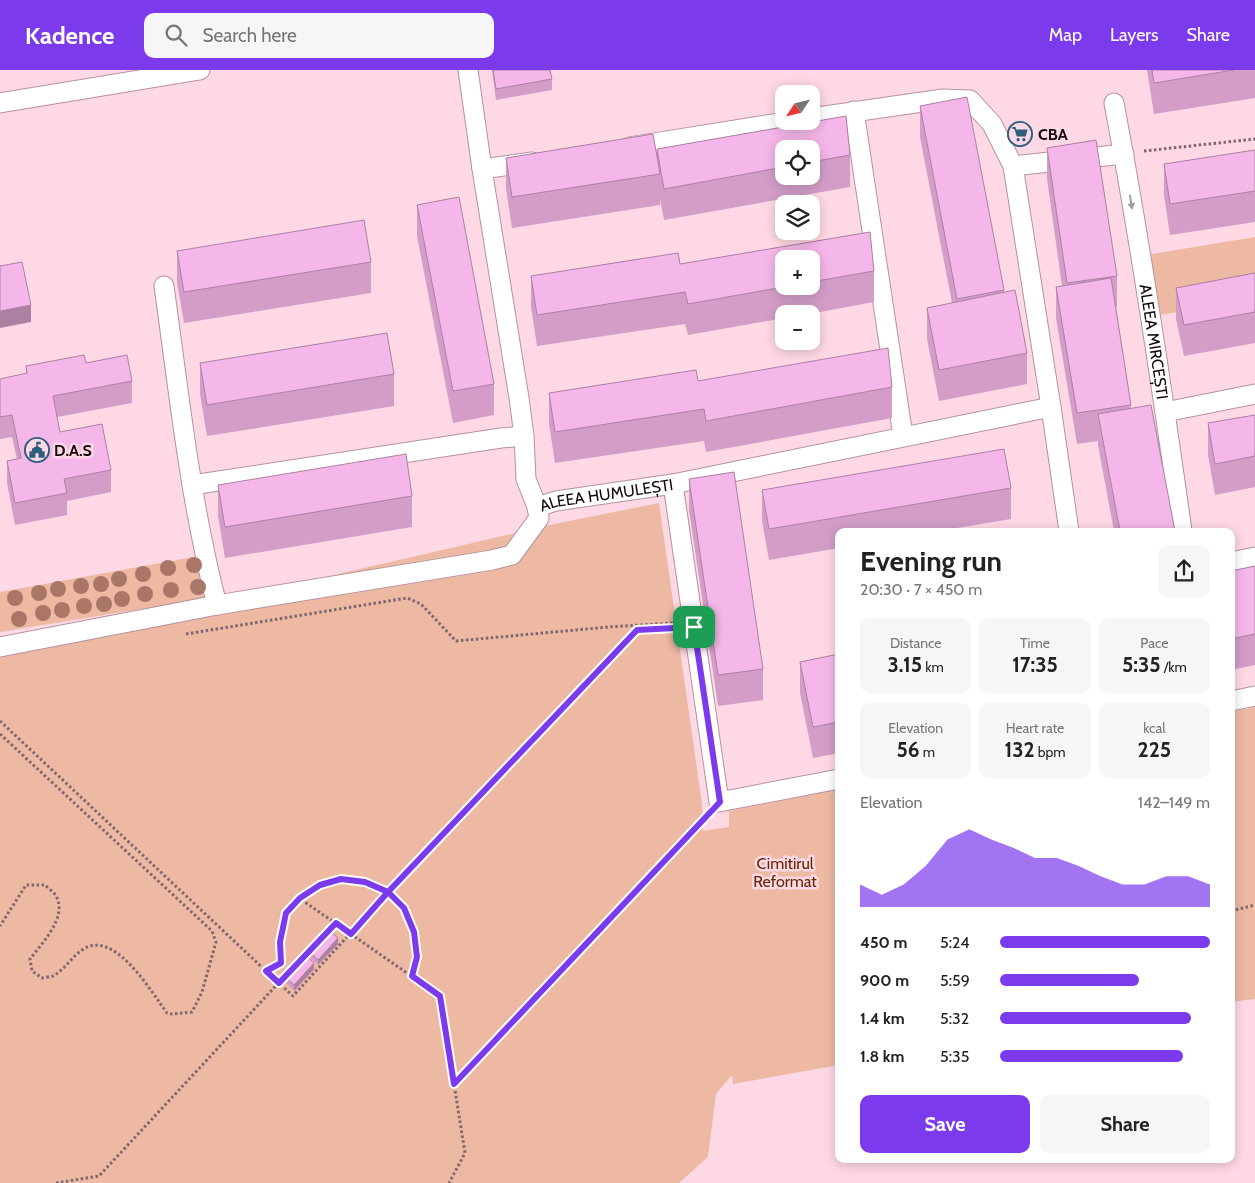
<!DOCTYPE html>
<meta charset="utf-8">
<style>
:root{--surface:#fff;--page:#f6f6f6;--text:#222;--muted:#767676;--accent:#7c3aed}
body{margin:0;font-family:Cabin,sans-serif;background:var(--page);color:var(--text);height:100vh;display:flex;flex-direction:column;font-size:19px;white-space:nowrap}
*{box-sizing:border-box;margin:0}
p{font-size:16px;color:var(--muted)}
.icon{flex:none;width:28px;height:28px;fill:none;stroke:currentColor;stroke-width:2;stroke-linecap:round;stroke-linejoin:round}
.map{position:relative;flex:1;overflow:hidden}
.sheet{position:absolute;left:835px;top:458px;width:400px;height:635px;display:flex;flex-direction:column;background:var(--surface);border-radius:10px;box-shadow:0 2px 12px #0003}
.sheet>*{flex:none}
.needle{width:32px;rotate:235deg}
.controls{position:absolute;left:775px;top:15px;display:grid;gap:10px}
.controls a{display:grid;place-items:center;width:45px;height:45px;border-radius:10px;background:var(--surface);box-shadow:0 2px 12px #0003;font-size:25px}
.pin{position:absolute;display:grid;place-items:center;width:42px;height:42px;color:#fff;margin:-21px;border-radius:10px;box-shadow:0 2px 8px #0006}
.round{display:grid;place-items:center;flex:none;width:52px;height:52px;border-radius:10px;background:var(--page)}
.summary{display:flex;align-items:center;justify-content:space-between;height:85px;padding:0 25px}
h1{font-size:28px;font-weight:800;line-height:38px}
.metrics{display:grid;grid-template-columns:repeat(3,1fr);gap:8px;height:85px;padding:5px 25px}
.metrics div{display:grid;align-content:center;border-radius:10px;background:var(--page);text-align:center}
.metrics b{font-size:21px;font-weight:800}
.metrics small{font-size:14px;font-weight:400}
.metrics p{font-size:14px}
.chart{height:140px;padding:10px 25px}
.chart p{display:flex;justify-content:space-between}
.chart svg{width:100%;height:90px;margin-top:5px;fill:var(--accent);opacity:.7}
.cta{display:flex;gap:10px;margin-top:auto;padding:10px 25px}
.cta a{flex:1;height:58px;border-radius:10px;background:var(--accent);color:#fff;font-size:20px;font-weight:800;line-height:58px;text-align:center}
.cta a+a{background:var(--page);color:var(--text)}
ul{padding:0 25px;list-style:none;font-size:16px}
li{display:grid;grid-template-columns:80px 60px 1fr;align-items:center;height:38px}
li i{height:12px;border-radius:6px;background:var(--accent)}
header{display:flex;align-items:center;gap:30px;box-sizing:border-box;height:70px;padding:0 25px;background:var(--accent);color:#fff}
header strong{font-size:24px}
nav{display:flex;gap:28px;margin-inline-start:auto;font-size:18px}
.search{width:350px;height:45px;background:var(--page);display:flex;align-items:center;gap:12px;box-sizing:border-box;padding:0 18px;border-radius:10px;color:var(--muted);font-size:19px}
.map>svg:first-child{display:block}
</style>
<header>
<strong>Kadence</strong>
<div class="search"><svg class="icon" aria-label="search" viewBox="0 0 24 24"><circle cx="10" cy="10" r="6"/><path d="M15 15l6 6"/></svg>Search here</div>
<nav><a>Map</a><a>Layers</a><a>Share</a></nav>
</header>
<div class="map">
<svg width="1255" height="1113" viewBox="0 0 1255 1113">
<rect width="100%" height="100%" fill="#fed8e4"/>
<g fill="#edb9a3">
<polygon points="1255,167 1255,228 1150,247 1140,186"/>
<polygon points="659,433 702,734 703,761 729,757 729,741 839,719 839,995 733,1014 732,1005 716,1024 708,1087 679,1113 0,1113 0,582 559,453"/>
<polygon points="199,486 209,528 0,562 0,522"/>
<polygon points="1255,637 1255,929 1231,932 1231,642"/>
</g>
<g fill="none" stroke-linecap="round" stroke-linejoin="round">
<defs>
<g id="street">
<path id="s1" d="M468 0 482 99 519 328 524 366 526 409 537 437 556 431 673 414 1051 337"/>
<polyline points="0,33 200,0"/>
<path id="s2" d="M1114 33C1141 175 1162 318 1182 461"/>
<polyline points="854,41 903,366"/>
<polyline points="811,48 943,29 970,30 992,54 1013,96 1051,337 1069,461"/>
<polyline points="629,77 791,51"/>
<polyline points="1013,96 1124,84"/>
<polyline points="482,99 532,92"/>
<path d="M164 216C179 323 190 431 217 535"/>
<polyline points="1165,342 1255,324"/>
<polyline points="673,414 719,732 839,709"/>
<polyline points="192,415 501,368 524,366"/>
<polyline points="1231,492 1255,487"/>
<polyline points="0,577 217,535 492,490 512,485 539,448 537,437"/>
<polyline points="1231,631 1255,626"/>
</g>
</defs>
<use href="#street" stroke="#b5929d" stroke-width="21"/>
<g stroke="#7f676f" stroke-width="3" stroke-dasharray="2.5 2.5" stroke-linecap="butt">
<polyline points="1144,81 1255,69"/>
<polyline points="186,564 407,528 421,534 456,571 608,557 673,553"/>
<polyline points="0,651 266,901 281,893 280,872 287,843 299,828 440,926 465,1083 449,1113"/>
<path d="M0 664 212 861 216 872 202 922 192 942 172 944 167 943C152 923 114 857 82 880 72 887 64 900 53 906 50 907 45 907 42 908L32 901 30 889C42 873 68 847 56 826 54 822 48 818 45 815H26L0 856"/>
<path d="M299 828C312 820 326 810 341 809 353 809 379 815 389 822 406 835 419 867 417 887 416 893 413 900 412 906"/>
<polyline points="1231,841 1255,835"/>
<polyline points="328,862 336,853"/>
<polyline points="266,901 293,926 388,822 637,560 673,558"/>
<polyline points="454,1013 706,747"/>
<polyline points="56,1113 99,1106 285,906"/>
</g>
<use href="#street" stroke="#fff" stroke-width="19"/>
</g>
<g fill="#aa7668">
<circle cx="194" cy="495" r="8"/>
<circle cx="168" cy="498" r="8"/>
<circle cx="143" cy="504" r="8"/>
<circle cx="119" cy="509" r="8"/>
<circle cx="101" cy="514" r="8"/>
<circle cx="81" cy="516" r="8"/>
<circle cx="198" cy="517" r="8"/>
<circle cx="58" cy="519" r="8"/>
<circle cx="171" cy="520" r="8"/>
<circle cx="39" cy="523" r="8"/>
<circle cx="145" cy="524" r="8"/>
<circle cx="15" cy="528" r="8"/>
<circle cx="122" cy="529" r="8"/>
<circle cx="104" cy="534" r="8"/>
<circle cx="84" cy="536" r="8"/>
<circle cx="62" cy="540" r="8"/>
<circle cx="43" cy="543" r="8"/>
<circle cx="19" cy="549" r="8"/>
</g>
<g fill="#d39dc8" fill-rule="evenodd">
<polygon points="492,0 550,0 552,9 552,20 496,30"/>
<polygon points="1147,0 1255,0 1255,28 1154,44"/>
<polygon points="920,36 1004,220 1004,222 1027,283 1027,314 939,331 927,269 927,238 952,233 920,67"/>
<path d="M846 46 850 85V117L664 150 660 129V135L512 158 506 119V88L653 64 657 84V79ZM784 79H811V106H784Z"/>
<polygon points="1047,78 1117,206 1117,237 1116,237 1131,338 1175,461 1114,461 1098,375 1098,371 1077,374 1056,248 1056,217 1062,216 1047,109"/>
<polygon points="1255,80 1255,152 1170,165 1164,125 1164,94"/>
<polygon points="417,135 494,314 494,345 453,353 417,166"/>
<path d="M870 162 874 201V232L809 244H784V248L688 265 685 254 537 276 531 237V206L678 183 680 194ZM784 189H811V216H784Z"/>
<polygon points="177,181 371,192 371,223 184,253 177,212"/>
<polygon points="1255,203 1255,273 1184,286 1176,249 1176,218"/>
<polygon points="86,293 132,311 132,333 57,347 60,362 111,400 111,422 67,431 67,445 15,455 7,413 7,391 17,389 12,367 0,369 0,309 26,304 26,296"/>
<polygon points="200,293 394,304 394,336 207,366 200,324"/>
<polygon points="698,311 892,317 892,348 706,382 704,371 555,393 549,354 549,323"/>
<polygon points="1255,345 1255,417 1215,425 1208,385 1208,353"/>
<polygon points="689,409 763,599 763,630 718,636 689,440"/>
<polygon points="218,415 412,426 412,457 225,488 218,446"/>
<polygon points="1011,418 1011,449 939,461 839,461 839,478 769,490 762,451 762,420"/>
<polygon points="1255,496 1255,595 1231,600 1231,501"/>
<polygon points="839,584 839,683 813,688 800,623 800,592"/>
<polygon points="338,874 318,895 308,886 308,880"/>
<polygon points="314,899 294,921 284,911 284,905"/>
</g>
<g fill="#ac80a3">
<polygon points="31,235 31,252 0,258 0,241"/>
<polygon points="338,868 338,874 318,895 318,890"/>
<polygon points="314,893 314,899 294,921 294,915"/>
</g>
<g fill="#f5b7e9" stroke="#ac80a3">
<polygon points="493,0 550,0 552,9 496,19"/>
<polygon points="1152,0 1234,0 1154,13"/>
<polygon points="967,27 1004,220 957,229 920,36"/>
<polygon points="846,46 850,85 811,92 811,79 784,79 784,97 664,119 657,79"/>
<polygon points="653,64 660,104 512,127 506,88"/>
<polygon points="1096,70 1117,206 1067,213 1047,78"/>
<polygon points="1255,80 1255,121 1170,134 1164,94"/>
<polygon points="459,127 494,314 453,321 417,135"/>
<polygon points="364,150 371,192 184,222 177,181"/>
<polygon points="870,162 874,201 811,212 811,189 784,189 784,216 789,216 688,234 685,222 537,245 531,206 678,183 680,194"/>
<polygon points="22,192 31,235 0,241 0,196"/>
<polygon points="1255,203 1255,242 1184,255 1176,218"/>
<polygon points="1111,208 1131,335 1077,343 1056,217"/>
<polygon points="1015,220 1027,283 939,300 927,238"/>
<polygon points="387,263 394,304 207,335 200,293"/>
<polygon points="888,278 892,317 706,351 704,339 555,362 549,323 696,300 698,311"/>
<polygon points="84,285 86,293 127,285 132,311 53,326 60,362 102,354 111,400 64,409 67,423 15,433 7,391 21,388 12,345 0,347 0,309 27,303 26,296"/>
<polygon points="1151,335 1175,461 1120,461 1098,344"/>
<polygon points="1255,345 1255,386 1215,394 1208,353"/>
<polygon points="1004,379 1011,418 769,459 762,420"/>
<polygon points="406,384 412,426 225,457 218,415"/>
<polygon points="734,402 763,599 718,605 689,409"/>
<polygon points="1255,496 1255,564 1231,569 1231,501"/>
<polygon points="839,584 839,652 813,657 800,592"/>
<polygon points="328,859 338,868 318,890 308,880"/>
<polygon points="304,884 314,893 294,915 284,905"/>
</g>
<defs><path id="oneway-solid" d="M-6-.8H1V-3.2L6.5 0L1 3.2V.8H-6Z" transform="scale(1.25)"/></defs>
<use fill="#a19c9d" href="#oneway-solid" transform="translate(1131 132) rotate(81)"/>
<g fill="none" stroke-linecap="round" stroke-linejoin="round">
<defs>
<polyline id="route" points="694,557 637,560 388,822 351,864 336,853 279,913 266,901 281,893 280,872 286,843 300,828 320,815 341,809 365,812 388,822 404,838 414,862 417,887 412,906 440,926 454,1014 720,732 694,557"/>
</defs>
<use href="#route" stroke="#fff" stroke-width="10"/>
<use href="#route" stroke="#7c3aed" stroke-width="6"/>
</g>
<defs>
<symbol id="supermarket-ring" viewBox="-11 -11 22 22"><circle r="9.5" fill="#fed8e4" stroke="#2d5e7c" stroke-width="1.5"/><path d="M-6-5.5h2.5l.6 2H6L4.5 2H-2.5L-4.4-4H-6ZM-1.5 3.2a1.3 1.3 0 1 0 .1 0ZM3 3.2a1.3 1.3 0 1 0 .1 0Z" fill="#2d5e7c"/></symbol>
<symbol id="civic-ring" viewBox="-11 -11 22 22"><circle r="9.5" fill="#fed8e4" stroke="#2d5e7c" stroke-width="1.5"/><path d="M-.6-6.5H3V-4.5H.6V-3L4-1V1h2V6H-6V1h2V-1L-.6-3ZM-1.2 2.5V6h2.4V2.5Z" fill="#2d5e7c"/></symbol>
</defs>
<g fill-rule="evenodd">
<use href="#supermarket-ring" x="1006" y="50" width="28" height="28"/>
<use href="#civic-ring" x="23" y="366" width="28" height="28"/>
</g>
<g text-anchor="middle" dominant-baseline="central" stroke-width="5" stroke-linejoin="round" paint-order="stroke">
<g font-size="16" font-weight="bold" fill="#13070b" stroke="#fed8e4" text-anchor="start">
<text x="1038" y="64">CBA</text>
<text x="54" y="380">D.A.S</text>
</g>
<g font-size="16" fill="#13070b" stroke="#fed8e4">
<text stroke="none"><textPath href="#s2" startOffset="242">ALEEA MIRCEȘTI</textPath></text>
<text stroke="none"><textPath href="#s1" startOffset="514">ALEEA HUMULEȘTI</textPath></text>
</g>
<g font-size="16" fill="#652602" stroke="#fed8e4">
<text x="785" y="793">Cimitirul<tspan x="785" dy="18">Reformat</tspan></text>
</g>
</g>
</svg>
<div class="controls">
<a><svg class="needle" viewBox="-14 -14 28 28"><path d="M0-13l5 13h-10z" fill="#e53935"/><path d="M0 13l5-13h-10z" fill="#767676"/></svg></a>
<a><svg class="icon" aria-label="locate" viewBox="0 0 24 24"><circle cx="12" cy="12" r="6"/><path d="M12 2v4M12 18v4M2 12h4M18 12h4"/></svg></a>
<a><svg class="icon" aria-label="layers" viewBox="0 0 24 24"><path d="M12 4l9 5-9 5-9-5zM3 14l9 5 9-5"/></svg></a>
<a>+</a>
<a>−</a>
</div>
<div class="pin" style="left:694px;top:557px;background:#1e9e55"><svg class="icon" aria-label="arrive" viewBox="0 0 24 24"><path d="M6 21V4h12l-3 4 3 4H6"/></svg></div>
<section class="sheet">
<div class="summary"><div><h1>Evening run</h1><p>20:30 · 7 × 450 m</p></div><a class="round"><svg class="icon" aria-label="share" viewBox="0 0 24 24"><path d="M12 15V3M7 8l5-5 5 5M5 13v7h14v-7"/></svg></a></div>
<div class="metrics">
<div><p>Distance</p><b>3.15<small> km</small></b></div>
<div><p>Time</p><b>17:35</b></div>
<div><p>Pace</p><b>5:35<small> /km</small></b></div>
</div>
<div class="metrics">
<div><p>Elevation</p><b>56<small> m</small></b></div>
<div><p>Heart rate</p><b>132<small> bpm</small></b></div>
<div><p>kcal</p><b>225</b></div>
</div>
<div class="chart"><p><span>Elevation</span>142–149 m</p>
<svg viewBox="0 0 160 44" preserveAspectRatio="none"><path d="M0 44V33L10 38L20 33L30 24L40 11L50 6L60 11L70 15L80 20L90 20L100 24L110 29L120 33L130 33L140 29L150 29L160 33V44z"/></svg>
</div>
<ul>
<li><b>450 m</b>5:24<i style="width:100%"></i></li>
<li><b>900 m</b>5:59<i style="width:66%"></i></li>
<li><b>1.4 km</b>5:32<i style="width:91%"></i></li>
<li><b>1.8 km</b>5:35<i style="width:87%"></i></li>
</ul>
<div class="cta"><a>Save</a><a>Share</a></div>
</section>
</div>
